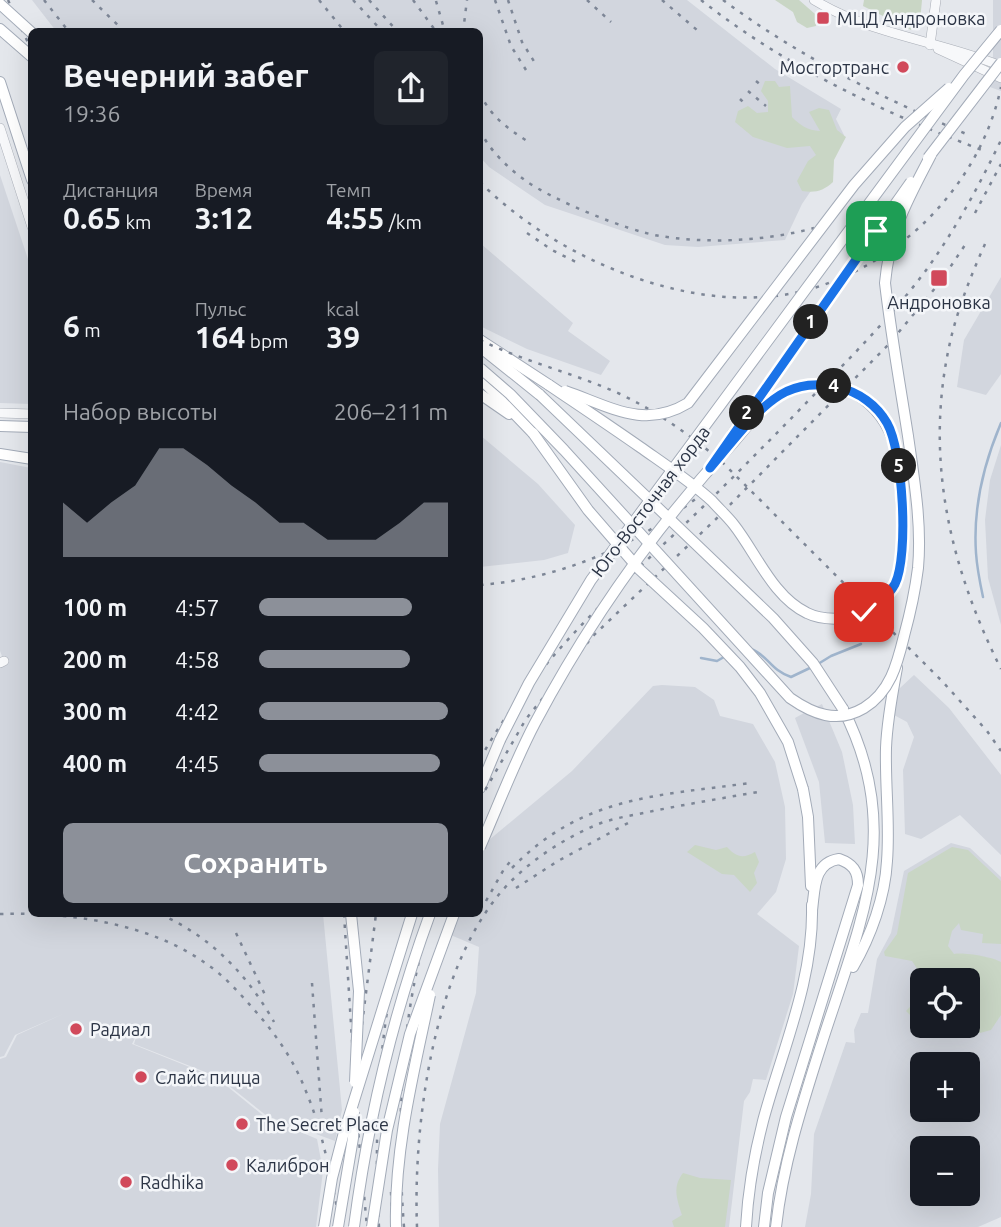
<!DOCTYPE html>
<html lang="ru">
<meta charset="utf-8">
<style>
:root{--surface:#171b24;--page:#20242c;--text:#f1f3f6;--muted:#9ea1a6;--accent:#8c9099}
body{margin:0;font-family:Ubuntu,sans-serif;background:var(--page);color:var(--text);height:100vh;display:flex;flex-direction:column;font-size:26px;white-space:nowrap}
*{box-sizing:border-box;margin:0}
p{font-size:23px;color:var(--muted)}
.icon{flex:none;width:38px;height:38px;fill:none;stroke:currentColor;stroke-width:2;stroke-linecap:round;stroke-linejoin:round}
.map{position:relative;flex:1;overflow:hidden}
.panel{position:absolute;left:28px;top:28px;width:455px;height:889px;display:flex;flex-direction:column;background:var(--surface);border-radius:10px;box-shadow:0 7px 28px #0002}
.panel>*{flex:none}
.fabs{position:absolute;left:910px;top:968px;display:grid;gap:14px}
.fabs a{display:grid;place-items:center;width:70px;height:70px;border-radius:10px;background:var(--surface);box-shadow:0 7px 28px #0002;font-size:35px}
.pin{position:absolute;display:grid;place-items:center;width:60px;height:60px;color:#fff;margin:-30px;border-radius:14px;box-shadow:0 4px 10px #0006}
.km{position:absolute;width:35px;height:35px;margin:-18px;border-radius:50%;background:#222;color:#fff;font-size:19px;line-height:35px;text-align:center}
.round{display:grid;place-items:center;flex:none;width:74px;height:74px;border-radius:10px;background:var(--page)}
.overview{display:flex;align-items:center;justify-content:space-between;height:119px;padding:0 35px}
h1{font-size:32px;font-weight:700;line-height:52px}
.stats{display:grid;grid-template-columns:repeat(3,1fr);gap:10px;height:119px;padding:7px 35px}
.stats div{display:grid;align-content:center}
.stats b{font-size:30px;font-weight:700}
.stats small{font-size:19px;font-weight:400}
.stats p{font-size:19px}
.chart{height:196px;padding:14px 35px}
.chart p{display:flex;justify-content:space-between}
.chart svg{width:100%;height:126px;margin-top:7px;fill:var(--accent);opacity:.7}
.primary-button{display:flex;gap:14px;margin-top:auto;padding:14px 35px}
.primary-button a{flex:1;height:80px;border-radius:10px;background:var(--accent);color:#fff;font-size:28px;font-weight:700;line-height:80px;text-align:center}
ul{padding:0 35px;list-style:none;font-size:23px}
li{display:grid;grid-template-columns:112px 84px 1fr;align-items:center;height:52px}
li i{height:18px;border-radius:9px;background:var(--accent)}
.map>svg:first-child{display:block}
</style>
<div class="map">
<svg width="1001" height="1227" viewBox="0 0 1001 1227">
<rect width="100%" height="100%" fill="#e4e7ec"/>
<g fill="#d2d6de" fill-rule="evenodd">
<polygon points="32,0 687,0 775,69 841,109 836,119 844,135 825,170 802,204 785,240 698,247 665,245 545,205 489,167 480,157 480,32 56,31"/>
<polygon points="993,0 1001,0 1001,91 987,86 993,58"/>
<polygon points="0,175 31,268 31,404 0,403"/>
<polygon points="480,243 573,323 568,331 610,361 601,375 527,349 480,326"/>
<polygon points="1001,277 1001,374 986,395 957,387 964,340"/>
<polygon points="480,435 538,484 575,525 568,553 544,560 480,567"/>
<polygon points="1001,445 1001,625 988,578 985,520 990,480"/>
<polygon points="0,462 31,468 32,914 323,914 342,1110 335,1141 267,1116 218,1077 134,1044 137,1034 132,1044 217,1078 265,1117 317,1139 323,1171 316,1227 0,1227 0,1059 6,1057 17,1035 63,1014 15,1035 4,1056 0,1057 0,667 5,664 0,651"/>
<polygon points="914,675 949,708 1001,775 1001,855 960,815 921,839 905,834 903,770 914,737 907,722 894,715 886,707 886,701"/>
<polygon points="662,685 695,687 714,700 720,716 753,724 775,762 785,807 786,859 776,892 757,914 799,946 793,994 766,1080 753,1079 750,1092 744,1101 729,1227 439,1227 438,1169 440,1124 476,993 479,947 446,933 454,914 480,914 480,853 483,845 572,771 653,686"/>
<polygon points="808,702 812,709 822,704 842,752 853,805 855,844 825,843 819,782 795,718 804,713 801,706"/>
<path d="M951 843 970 848 1001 877V1217L978 1227H805L811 1194 814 1134 846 1042 855 1043 854 1030 861 1013H868L877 959 891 933 904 871ZM922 980H968V1026H922ZM922 1064H968V1110H922ZM922 1148H968V1194H922Z"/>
</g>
<g fill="#c9d6c5">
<polygon points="775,0 799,0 815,14 816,26 807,28 797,22 793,12"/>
<polygon points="864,0 922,0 920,22 911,30 863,6"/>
<path d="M765 81H775L779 87 790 86 792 117C801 126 807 130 820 131L809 112 819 108 829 110 837 130 846 137 834 160 833 182C823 191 816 193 802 191L797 181 808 161 816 155 810 146 787 148 753 137 735 122 738 111 748 106 757 113 768 112V101L761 91Z"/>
<path d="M695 845 716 850 727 847C736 857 743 859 755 852L759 862 754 873 757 883 750 892 734 875 722 874 687 852Z"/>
<path d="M952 847 968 850 1001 881V944L982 943 983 934 961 930 959 923 952 931 948 946 954 954C964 952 992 957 1001 962V1015L991 1030 980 1033 947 1026H968V980H928V974L918 970 912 961 885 956 884 952 897 934 908 873Z"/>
<polygon points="922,994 922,1019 914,1019 906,1011"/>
<path d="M683 1173 700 1178 731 1180 725 1227H674L672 1221 682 1215C677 1199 672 1187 683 1173Z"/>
</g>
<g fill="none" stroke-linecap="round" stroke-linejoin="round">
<g stroke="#9fb4cc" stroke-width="2.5">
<path d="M983 597C980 583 977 568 976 553 973 509 984 463 1001 423"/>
<path d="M751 649C768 655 770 670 791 677L812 667"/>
<polyline points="701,658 717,661 724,657"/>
<polyline points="818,664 831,656 861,644"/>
</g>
<defs>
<g id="minor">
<path d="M814 0C871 35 940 41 1001 66"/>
<polyline points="930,45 936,0"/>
<polyline points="938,49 1001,78"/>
<polyline points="0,128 32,227"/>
<polyline points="0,413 32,414"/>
<polyline points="0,663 4,661"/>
</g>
<g id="major">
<polyline points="0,29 32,57"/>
<polyline points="0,82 32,180"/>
<polyline points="480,340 549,385"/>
<polyline points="480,347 540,395"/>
<polyline points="480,378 533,433"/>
<polyline points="480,394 509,414"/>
<polyline points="0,426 32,427"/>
<polyline points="0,454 32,459"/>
<polyline points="480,788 500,740"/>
<polyline points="803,789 808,817 811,886"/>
<path d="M853 967C871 936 885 897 887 861 890 823 885 786 886 748 887 721 892 695 897 668"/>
<path d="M746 1227C748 1191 754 1156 763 1121 782 1050 814 980 812 905"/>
<path d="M764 1227 768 1193 786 1117 858 885C858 871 853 864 839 859 813 863 815 889 812 910"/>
<path d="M776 1227C783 1162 804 1099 824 1036 862 919 904 828 843 709"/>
</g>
</defs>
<use href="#minor" stroke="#a9aeb7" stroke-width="10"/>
<use href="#major" stroke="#a3abb8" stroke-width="12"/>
<use href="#minor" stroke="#f7f8fa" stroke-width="9"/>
<use href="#major" stroke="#fff" stroke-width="10"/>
<g stroke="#7d8696" stroke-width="2.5" stroke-dasharray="3.5 7" stroke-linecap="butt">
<polyline points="8,0 32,51"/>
<polyline points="44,0 69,32"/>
<polyline points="92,0 125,32"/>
<polyline points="319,0 345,32"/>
<polyline points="353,0 383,32"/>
<polyline points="369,0 398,32"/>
<polyline points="413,0 435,30"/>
<polyline points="495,0 511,46 526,70"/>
<polyline points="508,0 522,42 535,63"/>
<polyline points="587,0 611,22"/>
<polyline points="662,0 697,30"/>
<path d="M701 0C787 68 885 113 987 152"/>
<path d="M723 0C800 57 884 99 971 136"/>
<polyline points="436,1 445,32"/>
<polyline points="463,32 467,0"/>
<polyline points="756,81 761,85"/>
<polyline points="748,91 766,106"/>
<path d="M480 93C490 116 507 128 527 141"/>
<polyline points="740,99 746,105"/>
<path d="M480 130C489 150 508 168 526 181 553 200 627 231 660 236 709 244 766 241 814 228"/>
<path d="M480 182C548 251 665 304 763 297 822 294 881 264 924 223 962 186 990 139 1001 87"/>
<polyline points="975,213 1001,164"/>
<polyline points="527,233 552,250 578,263"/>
<path d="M985 244C972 273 960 303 952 334 923 452 948 563 1001 669"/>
<path d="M480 340C525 362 574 373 620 394 658 412 690 435 722 462L942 681 987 731 1001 751"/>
<path d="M480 585C565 578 640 544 707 490"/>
<path d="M480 759C531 667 608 597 684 525 727 484 769 441 811 398 850 358 890 318 924 273 954 232 979 186 1001 140"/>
<polyline points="480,799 526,719 593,636 716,519 889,344 941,281 965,245"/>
<path d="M512 868C582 796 656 796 750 783"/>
<polyline points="516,888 558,861 628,823"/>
<polyline points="486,901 504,869 514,857"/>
<path d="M0 914C69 912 151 923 208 965 227 978 242 996 257 1013 277 1036 294 1061 305 1089 324 1133 331 1181 341 1227"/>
<path d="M160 914C211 937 247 974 274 1022"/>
<polyline points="344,914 357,1119 367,1227"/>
<polyline points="236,933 266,997"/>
<polyline points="312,983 322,1120"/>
<polyline points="358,1056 376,914"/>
<polyline points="391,1192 393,1227"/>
<path d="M379 1227C373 1130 379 1006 409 914"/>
<path d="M404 1227C396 1125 400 1012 432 914"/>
<path d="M417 1227C413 1125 433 972 501 892 528 861 564 838 601 823 618 817 636 815 653 811 688 804 723 798 758 792"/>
</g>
<defs>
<g id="major-bridge">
<polyline points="0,4 32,33"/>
<polyline points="928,158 1001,63"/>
<path d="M480 368 510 394 564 450 790 698C813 714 837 724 864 708 890 692 897 665 904 636 910 614 915 592 918 568 922 524 914 479 908 436 900 385 891 334 885 283 890 230 907 201 931 155"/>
<path d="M565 391C609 406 644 430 688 403L854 185 905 127 949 88"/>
<polyline points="540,395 773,618 813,663 843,709"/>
<polyline points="533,433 588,510 639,569 703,628 740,667 760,693 788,742 803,789"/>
<polyline points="732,435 911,182"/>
<polyline points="500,740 529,683 591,580 964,75 1001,30"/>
<path d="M480 847C498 806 514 763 535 723 588 623 655 528 731 445 746 428 761 406 781 395 799 384 830 380 849 390 900 417 899 461 902 512 904 552 907 593 864 613 848 620 823 621 807 613 773 597 756 553 734 525 727 516 719 509 712 501 690 481 664 464 640 447 610 426 580 406 549 385"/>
<polyline points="351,914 359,991 355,1082"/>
<polyline points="324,1227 332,1178 343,1136 412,914"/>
<polyline points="338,1227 353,1138 354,1112"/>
<path d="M354 1227C368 1120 393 1015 430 914"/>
<polyline points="372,1227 387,1130 410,1034 454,914"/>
<path d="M396 1227C394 1149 414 1071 430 995"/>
</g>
</defs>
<use href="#major-bridge" stroke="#a3abb8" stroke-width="12" stroke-linecap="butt"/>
<use href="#major-bridge" stroke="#fff" stroke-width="10"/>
</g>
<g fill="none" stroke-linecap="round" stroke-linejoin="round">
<defs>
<path id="route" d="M864 612C876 605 888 597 895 584 909 555 903 451 887 423 866 386 815 374 780 395 754 411 730 445 710 468L876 231"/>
</defs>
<use href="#route" stroke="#fff" stroke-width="14"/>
<use href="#route" stroke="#1a73e8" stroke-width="9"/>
</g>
<g fill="#d1495b" stroke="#f4f6f9" stroke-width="2.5">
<rect x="816" y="11" width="14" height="14" rx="3.5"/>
<circle cx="903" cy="67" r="7"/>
<rect x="930" y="269" width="18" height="18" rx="3.5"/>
<circle cx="76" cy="1029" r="7"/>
<circle cx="141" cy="1077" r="7"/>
<circle cx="242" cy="1124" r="7"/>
<circle cx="232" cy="1165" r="7"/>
<circle cx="126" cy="1182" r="7"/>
</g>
<g text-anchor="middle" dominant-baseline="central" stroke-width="5" stroke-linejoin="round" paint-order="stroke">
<g font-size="18" fill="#2b3445" stroke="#f4f6f9" text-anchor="start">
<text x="837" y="18">МЦД Андроновка</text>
<text x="889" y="67" text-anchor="end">Мосгортранс</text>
<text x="939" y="302" text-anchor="middle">Андроновка</text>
<text x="90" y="1029">Радиал</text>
<text x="155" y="1077">Слайс пицца</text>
<text x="256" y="1124">The Secret Place</text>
<text x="246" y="1165">Калиброн</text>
<text x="140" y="1182">Radhika</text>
</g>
<g font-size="18" fill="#2b3445" stroke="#f4f6f9">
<text transform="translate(650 501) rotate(-53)">Юго-Восточная хорда</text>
</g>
</g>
</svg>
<div class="fabs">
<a><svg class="icon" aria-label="locate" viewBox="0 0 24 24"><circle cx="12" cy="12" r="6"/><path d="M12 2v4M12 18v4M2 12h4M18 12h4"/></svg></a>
<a>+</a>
<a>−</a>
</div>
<div class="pin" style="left:876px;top:231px;background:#1e9e55"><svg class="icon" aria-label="arrive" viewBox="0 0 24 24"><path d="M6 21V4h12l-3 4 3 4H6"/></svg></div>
<div class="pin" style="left:864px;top:612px;background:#d93025"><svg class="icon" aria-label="check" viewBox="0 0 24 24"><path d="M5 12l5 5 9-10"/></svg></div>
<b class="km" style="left:811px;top:322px">1</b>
<b class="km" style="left:747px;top:413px">2</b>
<b class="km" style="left:834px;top:386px">4</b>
<b class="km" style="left:899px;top:466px">5</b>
<section class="panel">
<div class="overview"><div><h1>Вечерний забег</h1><p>19:36</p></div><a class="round"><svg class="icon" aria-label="share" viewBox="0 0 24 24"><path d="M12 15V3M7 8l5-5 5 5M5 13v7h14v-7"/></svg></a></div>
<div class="stats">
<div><p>Дистанция</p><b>0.65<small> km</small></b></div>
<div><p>Время</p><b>3:12</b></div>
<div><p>Темп</p><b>4:55<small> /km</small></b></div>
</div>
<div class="stats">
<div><b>6<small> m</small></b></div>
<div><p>Пульс</p><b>164<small> bpm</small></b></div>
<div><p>kcal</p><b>39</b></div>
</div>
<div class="chart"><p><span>Набор высоты</span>206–211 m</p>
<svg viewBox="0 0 160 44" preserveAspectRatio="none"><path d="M0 44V25L10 32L20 25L30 19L40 6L50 6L60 12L70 19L80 25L90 32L100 32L110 38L120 38L130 38L140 32L150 25L160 25V44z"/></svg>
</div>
<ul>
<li><b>100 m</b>4:57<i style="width:81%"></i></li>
<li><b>200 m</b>4:58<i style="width:80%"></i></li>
<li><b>300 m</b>4:42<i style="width:100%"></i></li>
<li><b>400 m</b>4:45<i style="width:96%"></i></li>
</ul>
<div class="primary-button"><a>Сохранить</a></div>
</section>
</div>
